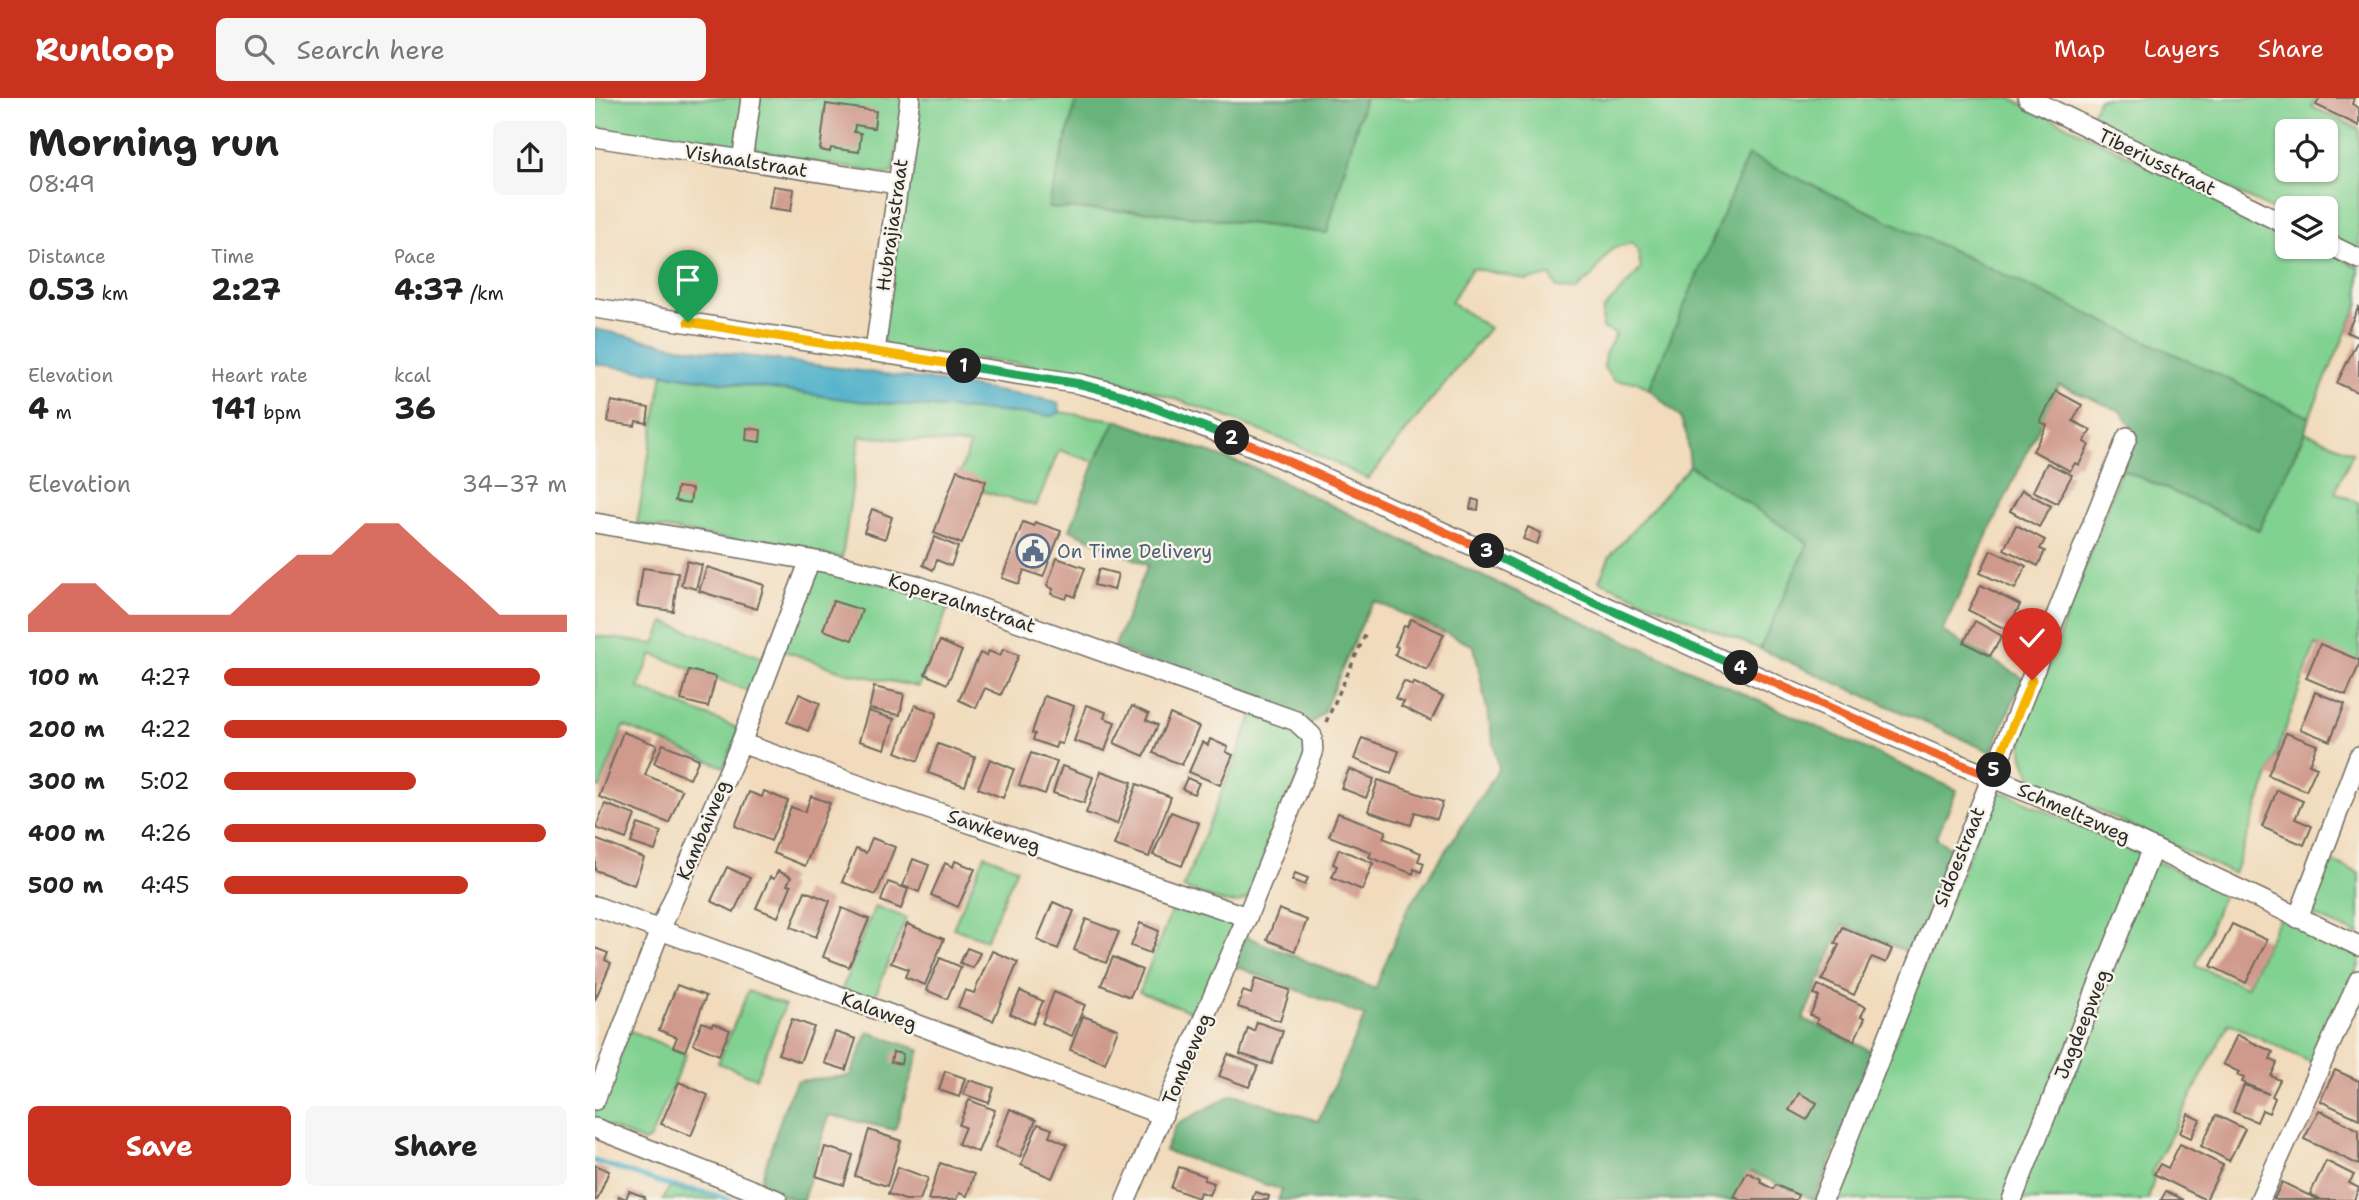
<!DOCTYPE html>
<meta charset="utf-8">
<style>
:root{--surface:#fff;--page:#f6f6f6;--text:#222;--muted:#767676;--accent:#c8321e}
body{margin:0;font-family:"Shantell Sans",sans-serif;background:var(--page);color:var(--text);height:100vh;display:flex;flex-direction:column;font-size:26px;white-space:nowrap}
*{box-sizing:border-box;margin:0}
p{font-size:23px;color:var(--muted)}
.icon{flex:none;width:38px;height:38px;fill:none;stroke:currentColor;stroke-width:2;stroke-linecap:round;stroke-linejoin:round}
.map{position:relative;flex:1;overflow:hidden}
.details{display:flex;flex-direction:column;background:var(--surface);width:595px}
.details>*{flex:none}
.buttons{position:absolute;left:1680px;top:21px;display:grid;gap:14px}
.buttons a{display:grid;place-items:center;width:63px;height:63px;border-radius:10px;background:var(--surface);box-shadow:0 2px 5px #0004;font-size:35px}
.pin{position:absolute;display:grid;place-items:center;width:60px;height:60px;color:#fff;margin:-72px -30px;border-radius:50% 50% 50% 0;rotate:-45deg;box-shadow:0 0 7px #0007}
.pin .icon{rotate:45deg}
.km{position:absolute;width:35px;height:35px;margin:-18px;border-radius:50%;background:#222;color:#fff;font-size:19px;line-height:35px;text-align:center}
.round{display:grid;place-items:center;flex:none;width:74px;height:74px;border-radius:10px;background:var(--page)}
.summary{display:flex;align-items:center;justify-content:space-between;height:119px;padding:0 28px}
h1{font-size:38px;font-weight:700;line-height:52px}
.metrics{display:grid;grid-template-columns:repeat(3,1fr);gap:10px;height:119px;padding:7px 28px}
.metrics div{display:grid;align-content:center}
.metrics b{font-size:30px;font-weight:700}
.metrics small{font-size:19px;font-weight:400}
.metrics p{font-size:19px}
.chart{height:196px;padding:14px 28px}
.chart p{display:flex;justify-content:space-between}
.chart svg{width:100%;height:126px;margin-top:7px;fill:var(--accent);opacity:.7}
.cta{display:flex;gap:14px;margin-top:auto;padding:14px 28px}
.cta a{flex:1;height:80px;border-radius:10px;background:var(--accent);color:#fff;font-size:28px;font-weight:700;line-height:80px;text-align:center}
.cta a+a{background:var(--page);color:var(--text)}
ul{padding:0 28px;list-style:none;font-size:23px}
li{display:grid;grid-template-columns:112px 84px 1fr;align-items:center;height:52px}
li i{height:18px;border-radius:9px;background:var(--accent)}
header{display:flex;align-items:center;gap:42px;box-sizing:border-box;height:98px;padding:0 35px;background:var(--accent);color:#fff}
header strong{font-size:33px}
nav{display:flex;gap:38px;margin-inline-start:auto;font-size:24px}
.search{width:490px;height:63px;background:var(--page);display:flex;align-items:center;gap:18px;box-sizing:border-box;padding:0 24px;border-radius:10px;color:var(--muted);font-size:26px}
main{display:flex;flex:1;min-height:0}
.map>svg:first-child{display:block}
</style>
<header>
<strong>Runloop</strong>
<div class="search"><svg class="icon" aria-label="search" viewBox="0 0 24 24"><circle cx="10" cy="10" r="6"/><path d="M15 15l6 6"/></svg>Search here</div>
<nav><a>Map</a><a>Layers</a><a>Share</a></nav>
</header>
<main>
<section class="details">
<div class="summary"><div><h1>Morning run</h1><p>08:49</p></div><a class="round"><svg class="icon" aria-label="share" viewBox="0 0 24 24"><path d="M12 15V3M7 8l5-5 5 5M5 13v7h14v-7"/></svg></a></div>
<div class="metrics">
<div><p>Distance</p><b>0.53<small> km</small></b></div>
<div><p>Time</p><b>2:27</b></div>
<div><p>Pace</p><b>4:37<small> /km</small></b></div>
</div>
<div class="metrics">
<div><p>Elevation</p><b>4<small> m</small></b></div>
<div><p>Heart rate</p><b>141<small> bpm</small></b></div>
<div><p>kcal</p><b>36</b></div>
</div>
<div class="chart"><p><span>Elevation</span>34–37 m</p>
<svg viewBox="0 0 160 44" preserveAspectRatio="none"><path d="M0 44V38L10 27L20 27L30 38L40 38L50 38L60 38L70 27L80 17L90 17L100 6L110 6L120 17L130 27L140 38L150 38L160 38V44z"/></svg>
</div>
<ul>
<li><b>100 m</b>4:27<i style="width:92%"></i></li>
<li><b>200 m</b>4:22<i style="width:100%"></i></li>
<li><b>300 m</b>5:02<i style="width:56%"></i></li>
<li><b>400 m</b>4:26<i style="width:94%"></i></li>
<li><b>500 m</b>4:45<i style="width:71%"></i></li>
</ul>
<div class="cta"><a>Save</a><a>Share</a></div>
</section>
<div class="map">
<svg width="1764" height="1102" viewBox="0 0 1764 1102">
<rect width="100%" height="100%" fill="#f7f3e8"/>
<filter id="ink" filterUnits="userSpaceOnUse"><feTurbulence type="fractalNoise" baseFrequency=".0143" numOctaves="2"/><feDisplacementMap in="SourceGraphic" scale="14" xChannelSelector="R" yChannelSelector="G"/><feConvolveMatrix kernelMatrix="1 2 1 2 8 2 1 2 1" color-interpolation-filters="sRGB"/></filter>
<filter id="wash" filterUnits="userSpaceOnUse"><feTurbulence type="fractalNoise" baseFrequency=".00686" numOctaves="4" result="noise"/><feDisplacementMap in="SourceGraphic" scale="28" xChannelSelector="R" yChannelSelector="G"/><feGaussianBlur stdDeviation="1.57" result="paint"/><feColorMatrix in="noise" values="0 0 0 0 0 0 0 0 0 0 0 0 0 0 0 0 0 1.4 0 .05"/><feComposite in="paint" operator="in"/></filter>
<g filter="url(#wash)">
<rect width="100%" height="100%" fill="#f1dbbc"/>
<g fill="#81d191" stroke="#567e5e" stroke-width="2" fill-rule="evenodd">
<polygon points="0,0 150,0 142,49 134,53 0,29"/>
<polygon points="165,0 310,0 298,73 294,77 167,54 160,49 159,41"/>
<polygon points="321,0 482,0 454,110 561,114 731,135 770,0 1415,0 1692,134 1692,149 1722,149 1764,169 1764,205 1714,319 1153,58 1054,291 1043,284 1019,283 1009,270 1010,256 1021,236 1007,230 1008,212 1046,171 1043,152 1037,145 1017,150 997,178 980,193 962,190 956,178 932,182 877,170 856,204 894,230 773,381 699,346 631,319 549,290 480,273 293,250 286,238"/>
<path d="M1504 0H1721L1717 9 1764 31V154L1731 137V110H1692V119L1494 22ZM1692 33H1731V72H1692Z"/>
<polygon points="68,276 270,304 446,317 457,318 465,314 521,322 500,364 464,352 441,408 361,386 375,347 265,338 247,460 42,426"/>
<path d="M1710 334 1758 354 1740 394 1764 405V566L1720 547 1639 776 1440 683C1426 662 1424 653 1431 628L1526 371 1664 432Z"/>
<polygon points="1095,368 1214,445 1165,551 1004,483 1015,458"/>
<polygon points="233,471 355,504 324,589 249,574 187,552 221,473"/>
<polygon points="69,524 172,561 159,595 57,556 43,590 145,631 129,669 29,628 5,690 0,688 0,538 60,546"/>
<path d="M660 612C688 623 708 626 712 659L653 800 643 805 629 804 588 790Z"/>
<polygon points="1402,694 1413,696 1629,794 1601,868 1651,889 1684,820 1764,857 1764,867 1719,966 1634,925 1561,1066 1557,1074 1559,1081 1553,1102 1236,1102 1396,701"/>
<polygon points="390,757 422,770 391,842 358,830"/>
<polygon points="1735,763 1764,775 1764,837 1720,818 1716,806"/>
<polygon points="581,802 637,822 638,828 605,917 544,894"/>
<polygon points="280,808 311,820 278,903 247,891"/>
<polygon points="153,893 190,907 161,980 123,965"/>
<polygon points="33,932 91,956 55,1041 49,1044 0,1023 0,1014"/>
<polygon points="74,1090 118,1098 124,1101 68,1102"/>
</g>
<g fill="#68b37b" stroke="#4a6f53" stroke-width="2">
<polygon points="482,0 769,0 732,135 561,114 453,110"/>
<polygon points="1153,57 1714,319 1710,334 1664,432 1526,371 1542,338 1526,313 1464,287 1347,533 1428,580 1396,654 1165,551 1213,445 1095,368 1092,338 1085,319 1054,291"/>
<polygon points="521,322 664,372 805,441 1362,692 1341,740 1357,751 1318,856 1248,827 1208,921 1279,954 1220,1102 1156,1074 1142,1102 683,1102 687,1092 570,1053 581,1027 639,996 723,1023 770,918 637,867 650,838 780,891 812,812 904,671 879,548 780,503 772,514 728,615 715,627 519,550 553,467 475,432 500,364"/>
<polygon points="273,934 325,952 300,1032 234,1017 208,1102 199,1102 164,1088 192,1002 202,983 255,978"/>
</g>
<polygon fill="#49afc8" stroke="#3a6d7a" stroke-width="2" points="0,231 84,249 334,282 448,301 464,306 465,314 457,318 446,317 270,304 0,266"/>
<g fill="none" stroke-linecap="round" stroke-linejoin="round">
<polyline stroke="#49afc8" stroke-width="5" points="0,1063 72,1087 119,1096 135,1102"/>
</g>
<g id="blocks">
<g fill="#cf9a8c">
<polygon points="1725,0 1759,0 1757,6 1764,10 1764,28 1721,7"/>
<polygon points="231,6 281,13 279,30 260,27 259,34 266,35 264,54 236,50 235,54 225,52"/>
<polygon points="178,88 199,91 196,113 174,110"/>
<polygon points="1764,208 1764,295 1742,285 1764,240 1752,234"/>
<polygon points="1461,293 1487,307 1478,323 1496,332 1489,344 1494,347 1484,367 1480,365 1475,373 1438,353 1452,327 1445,324"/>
<polygon points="16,303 54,310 52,325 41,323 40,328 12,324"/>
<polygon points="152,330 166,332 165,344 151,342"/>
<polygon points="1452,365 1477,377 1462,405 1438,393"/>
<polygon points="362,372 391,383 367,446 339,435"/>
<polygon points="82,389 97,391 95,405 80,403"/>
<polygon points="1427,392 1456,408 1444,429 1415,413"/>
<polygon points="877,401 884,403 883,412 875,411"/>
<polygon points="277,411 297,419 290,441 269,434"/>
<polygon points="428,424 439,428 440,424 466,433 448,479 429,472 424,486 407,480"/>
<polygon points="1421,427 1450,442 1445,451 1450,453 1443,468 1409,451"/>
<polygon points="933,429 946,435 942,446 928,441"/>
<polygon points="340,439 363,449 356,468 342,462 338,472 328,467"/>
<polygon points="1396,452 1431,468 1420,491 1385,475"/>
<polygon points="462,460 490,470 480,499 473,496 471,501 456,496 458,491 452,488"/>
<polygon points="92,463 107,467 101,491 86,487"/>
<polygon points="112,469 169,487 162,511 104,493"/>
<polygon points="48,470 83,475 78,513 42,508"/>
<polygon points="504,471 523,476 519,492 499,487"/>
<polygon points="1386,487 1425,507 1412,532 1373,512"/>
<polygon points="238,503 267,512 257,542 228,532"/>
<polygon points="816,521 849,536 832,572 800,557 803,549 800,548 809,528 812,529"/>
<polygon points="1380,523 1407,538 1395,558 1369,544"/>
<polygon points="345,543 367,553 352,586 330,576"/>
<polygon points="1725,546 1764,562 1764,567 1751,597 1711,580"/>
<polygon points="408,551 424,557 406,597 390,590 381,610 364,602 385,555 391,558 394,553 405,558"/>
<polygon points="94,572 121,579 113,609 86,602"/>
<polygon points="809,583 817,587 818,584 848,599 836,623 806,608 809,604 800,600"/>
<polygon points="279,589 309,596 305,617 274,611"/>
<polygon points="1720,594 1750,606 1735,643 1705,631"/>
<polygon points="204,596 225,605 213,633 192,624"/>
<polygon points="449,598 479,608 467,646 462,645 460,650 438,642 440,636 437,635"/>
<polygon points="320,607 342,615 323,663 301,654"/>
<polygon points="491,607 511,614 509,620 520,624 510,653 479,643"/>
<polygon points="537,608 554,616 551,622 563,627 549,658 519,645"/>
<polygon points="273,613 299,621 290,651 264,643"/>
<polygon points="575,616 604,629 587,667 558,655"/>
<polygon points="28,634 62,647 50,677 87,692 74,725 4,699"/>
<polygon points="1691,635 1722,647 1714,666 1722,669 1711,693 1673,677"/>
<polygon points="767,640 804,653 796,675 759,661"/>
<polygon points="615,641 633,649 631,654 638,657 625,687 594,674 607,644 613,647"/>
<polygon points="68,646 104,661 95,681 59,665"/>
<polygon points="343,646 380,659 370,688 333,675"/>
<polygon points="436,655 462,664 450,696 424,687"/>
<polygon points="395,661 419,671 408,700 383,690"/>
<polygon points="467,668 498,679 489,705 458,695"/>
<polygon points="754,671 779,681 771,700 746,690"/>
<polygon points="506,673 537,684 522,726 491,715"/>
<polygon points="592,680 604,685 599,696 587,691"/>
<polygon points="783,682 848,704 842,721 820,714 816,727 773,713"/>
<polygon points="542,686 576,699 554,759 519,747"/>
<polygon points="1682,692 1708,703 1700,721 1717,728 1709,747 1667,729"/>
<polygon points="169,693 193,703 176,743 140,728 154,694 167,699"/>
<polygon points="216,698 235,705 210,768 178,755 196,709 210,714"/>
<polygon points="10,706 40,717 31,741 1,730"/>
<polygon points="576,714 604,725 587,768 558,757"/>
<polygon points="743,715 791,733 788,740 826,755 823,763 829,765 826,774 819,771 818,776 774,759 776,754 734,738"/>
<polygon points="43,726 66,734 60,753 36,745"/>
<polygon points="277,740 300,749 281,797 247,784 261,751 271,755"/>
<polygon points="0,741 49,760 39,787 0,772"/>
<polygon points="744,751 778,765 767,792 737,779 742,768 738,766"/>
<polygon points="318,761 334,767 324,794 308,788"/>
<polygon points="360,763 380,771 363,809 336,797 350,765 358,769"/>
<polygon points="132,769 155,780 139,814 116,803"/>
<polygon points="183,773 196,779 192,787 196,788 183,819 161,810 175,779 179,781"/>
<polygon points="700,775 713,780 710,787 697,782"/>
<polygon points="293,784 313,791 306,811 286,803"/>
<polygon points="210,793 235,803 221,839 196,829"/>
<polygon points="458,804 479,813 463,851 442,842"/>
<polygon points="247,810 274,821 254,869 228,859"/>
<polygon points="684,811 712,822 700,853 672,842"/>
<polygon points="491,821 524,834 511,865 479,852"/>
<polygon points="545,825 564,833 555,855 536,848"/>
<polygon points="312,826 349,841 330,887 310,879 313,871 296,865"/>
<polygon points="1637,826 1672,842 1651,885 1616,868"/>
<polygon points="1247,829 1297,851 1291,865 1277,859 1259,897 1227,882 1244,847 1240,845"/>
<polygon points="0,850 13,855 10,862 16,865 0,902"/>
<polygon points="372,850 385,855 378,870 365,865"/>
<polygon points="397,853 423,864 398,923 363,909 370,892 379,895"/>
<polygon points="518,859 547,872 535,899 506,887"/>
<polygon points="345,860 366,869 352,901 331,892"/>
<polygon points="660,881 695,892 685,923 643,909 648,893 656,896"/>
<polygon points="82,887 111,898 90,953 78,949 82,939 64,932"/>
<polygon points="1223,887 1271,909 1266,918 1270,920 1259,943 1221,925 1223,921 1215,917 1224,899 1219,896"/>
<polygon points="425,893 448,903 438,926 415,916"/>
<polygon points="459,894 490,907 477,938 447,925"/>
<polygon points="488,918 523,931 510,965 475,952"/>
<polygon points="197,921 219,929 205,964 183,956"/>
<polygon points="107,924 117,928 118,925 135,932 124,957 98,946"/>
<polygon points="662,924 688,933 677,966 645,956 653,930 659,933"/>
<polygon points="240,934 261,941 251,972 229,965"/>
<polygon points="1642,937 1678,954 1675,961 1682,965 1676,978 1685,982 1677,998 1680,1000 1674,1015 1667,1012 1662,1024 1638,1014 1649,987 1674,996 1647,984 1649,980 1642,977 1644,974 1628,966"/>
<polygon points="298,954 308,956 306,966 296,964"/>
<polygon points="633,956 663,968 654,989 624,978"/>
<polygon points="1740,972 1764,983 1764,1021 1725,1003"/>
<polygon points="350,973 370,980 364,999 344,992"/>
<polygon points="374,982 399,990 394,1005 368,996"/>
<polygon points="84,984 113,997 96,1038 66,1026"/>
<polygon points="1204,995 1222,1005 1212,1022 1194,1012"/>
<polygon points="374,1002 400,1012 383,1054 363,1046 370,1029 364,1027"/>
<polygon points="415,1011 441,1022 425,1059 400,1049"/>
<polygon points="1724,1012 1764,1032 1764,1067 1709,1041"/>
<polygon points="1593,1016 1605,1022 1596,1040 1585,1035"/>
<polygon points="1621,1017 1650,1031 1634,1063 1606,1048"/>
<polygon points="443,1026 457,1031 454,1038 472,1046 457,1080 426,1067"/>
<polygon points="274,1032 306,1043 292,1088 260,1078"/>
<polygon points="1585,1046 1628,1067 1611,1102 1559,1076 1565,1066 1573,1070"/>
<polygon points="230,1049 258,1057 249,1087 221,1078"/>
<polygon points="1731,1063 1759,1077 1754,1085 1764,1090 1759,1102 1727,1102 1715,1096"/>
<polygon points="345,1065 379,1076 372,1098 364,1095 361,1102 333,1102"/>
<polygon points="0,1067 14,1073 2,1102 0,1102"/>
<polygon points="303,1069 333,1080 325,1102 310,1102 293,1096"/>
<polygon points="584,1069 610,1078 609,1082 619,1085 614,1097 605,1094 603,1100 576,1090"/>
<polygon points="1152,1074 1166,1081 1165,1084 1178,1091 1181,1087 1203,1097 1201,1102 1145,1102 1139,1099"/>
<polygon points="1687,1084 1709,1095 1725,1102 1681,1102 1679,1101"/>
<polygon points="34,1093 50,1099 49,1102 23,1102 24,1098 31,1101"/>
<polygon points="1571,1093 1589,1102 1566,1102"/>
<polygon points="660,1094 674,1098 673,1102 657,1102"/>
</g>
</g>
</g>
<g filter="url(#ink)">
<use href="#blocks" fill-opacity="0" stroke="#70695e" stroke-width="2"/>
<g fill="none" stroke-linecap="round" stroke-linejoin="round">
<defs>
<g id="minor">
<polyline points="1433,0 1692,127"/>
<polyline points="0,39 302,86"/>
<polyline points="147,63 156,0"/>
<polyline points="1731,145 1764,161"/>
<polyline points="0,210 485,286 527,297 675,355 1188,590 1339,656 1479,713 1764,848"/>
<polyline points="280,253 315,0"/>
<polyline points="0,425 239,466 321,487 701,623 717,638 718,655 652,819 531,1102"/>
<polyline points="146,645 280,693 652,819"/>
<polyline points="0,808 568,1017"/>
<polyline points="1703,820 1764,658"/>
<polyline points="0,1002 65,832 146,645 215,462"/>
<polyline points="0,1030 182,1102"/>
<path d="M1228 1102C1329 847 1432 594 1532 339"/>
<polyline points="1417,1102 1558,750"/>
<polyline points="1665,1102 1764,882"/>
</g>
</defs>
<use href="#minor" stroke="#70695e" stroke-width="22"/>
<polyline stroke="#70695e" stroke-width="3.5" stroke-dasharray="5 5" stroke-linecap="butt" points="731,624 771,535"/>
<use href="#minor" stroke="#fff" stroke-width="19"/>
</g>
</g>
<g fill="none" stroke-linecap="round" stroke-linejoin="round" filter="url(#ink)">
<defs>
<polyline id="split-1" points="93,224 369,268"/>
<polyline id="split-2" points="369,268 485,286 527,297 637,340"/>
<polyline id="split-3" points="637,340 675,355 892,453"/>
<polyline id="split-4" points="892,453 960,487 1146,570"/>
<polyline id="split-5" points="1146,570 1339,656 1396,678 1399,672"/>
<polyline id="split-6" points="1399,672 1437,582"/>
</defs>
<use href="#split-1" stroke="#fff" stroke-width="14"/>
<use href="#split-2" stroke="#fff" stroke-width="14"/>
<use href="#split-3" stroke="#fff" stroke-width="14"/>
<use href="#split-4" stroke="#fff" stroke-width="14"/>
<use href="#split-5" stroke="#fff" stroke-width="14"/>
<use href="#split-6" stroke="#fff" stroke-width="14"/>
<use href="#split-1" stroke="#f5b400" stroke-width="9"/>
<use href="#split-2" stroke="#22a559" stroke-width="9"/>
<use href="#split-3" stroke="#f0652b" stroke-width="9"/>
<use href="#split-4" stroke="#22a559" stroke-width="9"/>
<use href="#split-5" stroke="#f0652b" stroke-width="9"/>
<use href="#split-6" stroke="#f5b400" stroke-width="9"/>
</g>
<defs>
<symbol id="civic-ring" viewBox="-11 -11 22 22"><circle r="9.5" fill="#f7f3e8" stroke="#5c6f8a" stroke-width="1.5"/><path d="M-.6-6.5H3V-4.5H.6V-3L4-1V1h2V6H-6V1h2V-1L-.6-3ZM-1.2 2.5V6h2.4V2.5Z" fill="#5c6f8a"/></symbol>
</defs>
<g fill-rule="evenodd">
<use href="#civic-ring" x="419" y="434" width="38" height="38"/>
</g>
<g text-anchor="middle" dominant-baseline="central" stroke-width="5" stroke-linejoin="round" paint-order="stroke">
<g font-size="19" fill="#2b2b2b" stroke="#f7f3e8">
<text transform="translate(151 63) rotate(9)">Vishaalstraat</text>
<text transform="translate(1562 64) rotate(26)">Tiberiusstraat</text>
<text transform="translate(297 127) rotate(-82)">Hubrajiastraat</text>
<text transform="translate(367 505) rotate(18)">Koperzalmstraat</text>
<text transform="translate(1479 715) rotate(24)">Schmeltzweg</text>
<text transform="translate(108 732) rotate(-67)">Kambaiweg</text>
<text transform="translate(399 733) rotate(19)">Sawkeweg</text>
<text transform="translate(1364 759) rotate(-68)">Sidoestraat</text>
<text transform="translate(284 913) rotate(20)">Kalaweg</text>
<text transform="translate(1487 926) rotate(-68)">Jagdeepweg</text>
<text transform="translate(592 961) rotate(-67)">Tombeweg</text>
</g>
<g font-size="19" fill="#4e5e75" stroke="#f7f3e8" text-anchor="start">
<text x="462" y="453">On Time Delivery</text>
</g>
</g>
</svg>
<div class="buttons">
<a><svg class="icon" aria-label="locate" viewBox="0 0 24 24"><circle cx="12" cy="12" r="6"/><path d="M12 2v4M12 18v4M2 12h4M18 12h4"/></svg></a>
<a><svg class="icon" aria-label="layers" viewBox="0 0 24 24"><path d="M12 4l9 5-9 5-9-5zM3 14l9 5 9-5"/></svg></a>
</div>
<div class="pin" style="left:93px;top:224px;background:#1e9e55"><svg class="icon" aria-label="arrive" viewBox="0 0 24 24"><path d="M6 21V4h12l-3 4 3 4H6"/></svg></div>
<div class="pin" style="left:1437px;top:582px;background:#d93025"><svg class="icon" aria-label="check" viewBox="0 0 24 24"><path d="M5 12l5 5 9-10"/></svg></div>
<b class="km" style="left:369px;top:268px">1</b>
<b class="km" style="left:637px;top:340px">2</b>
<b class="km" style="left:892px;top:453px">3</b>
<b class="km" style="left:1146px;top:570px">4</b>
<b class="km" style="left:1399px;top:672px">5</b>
</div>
</main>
